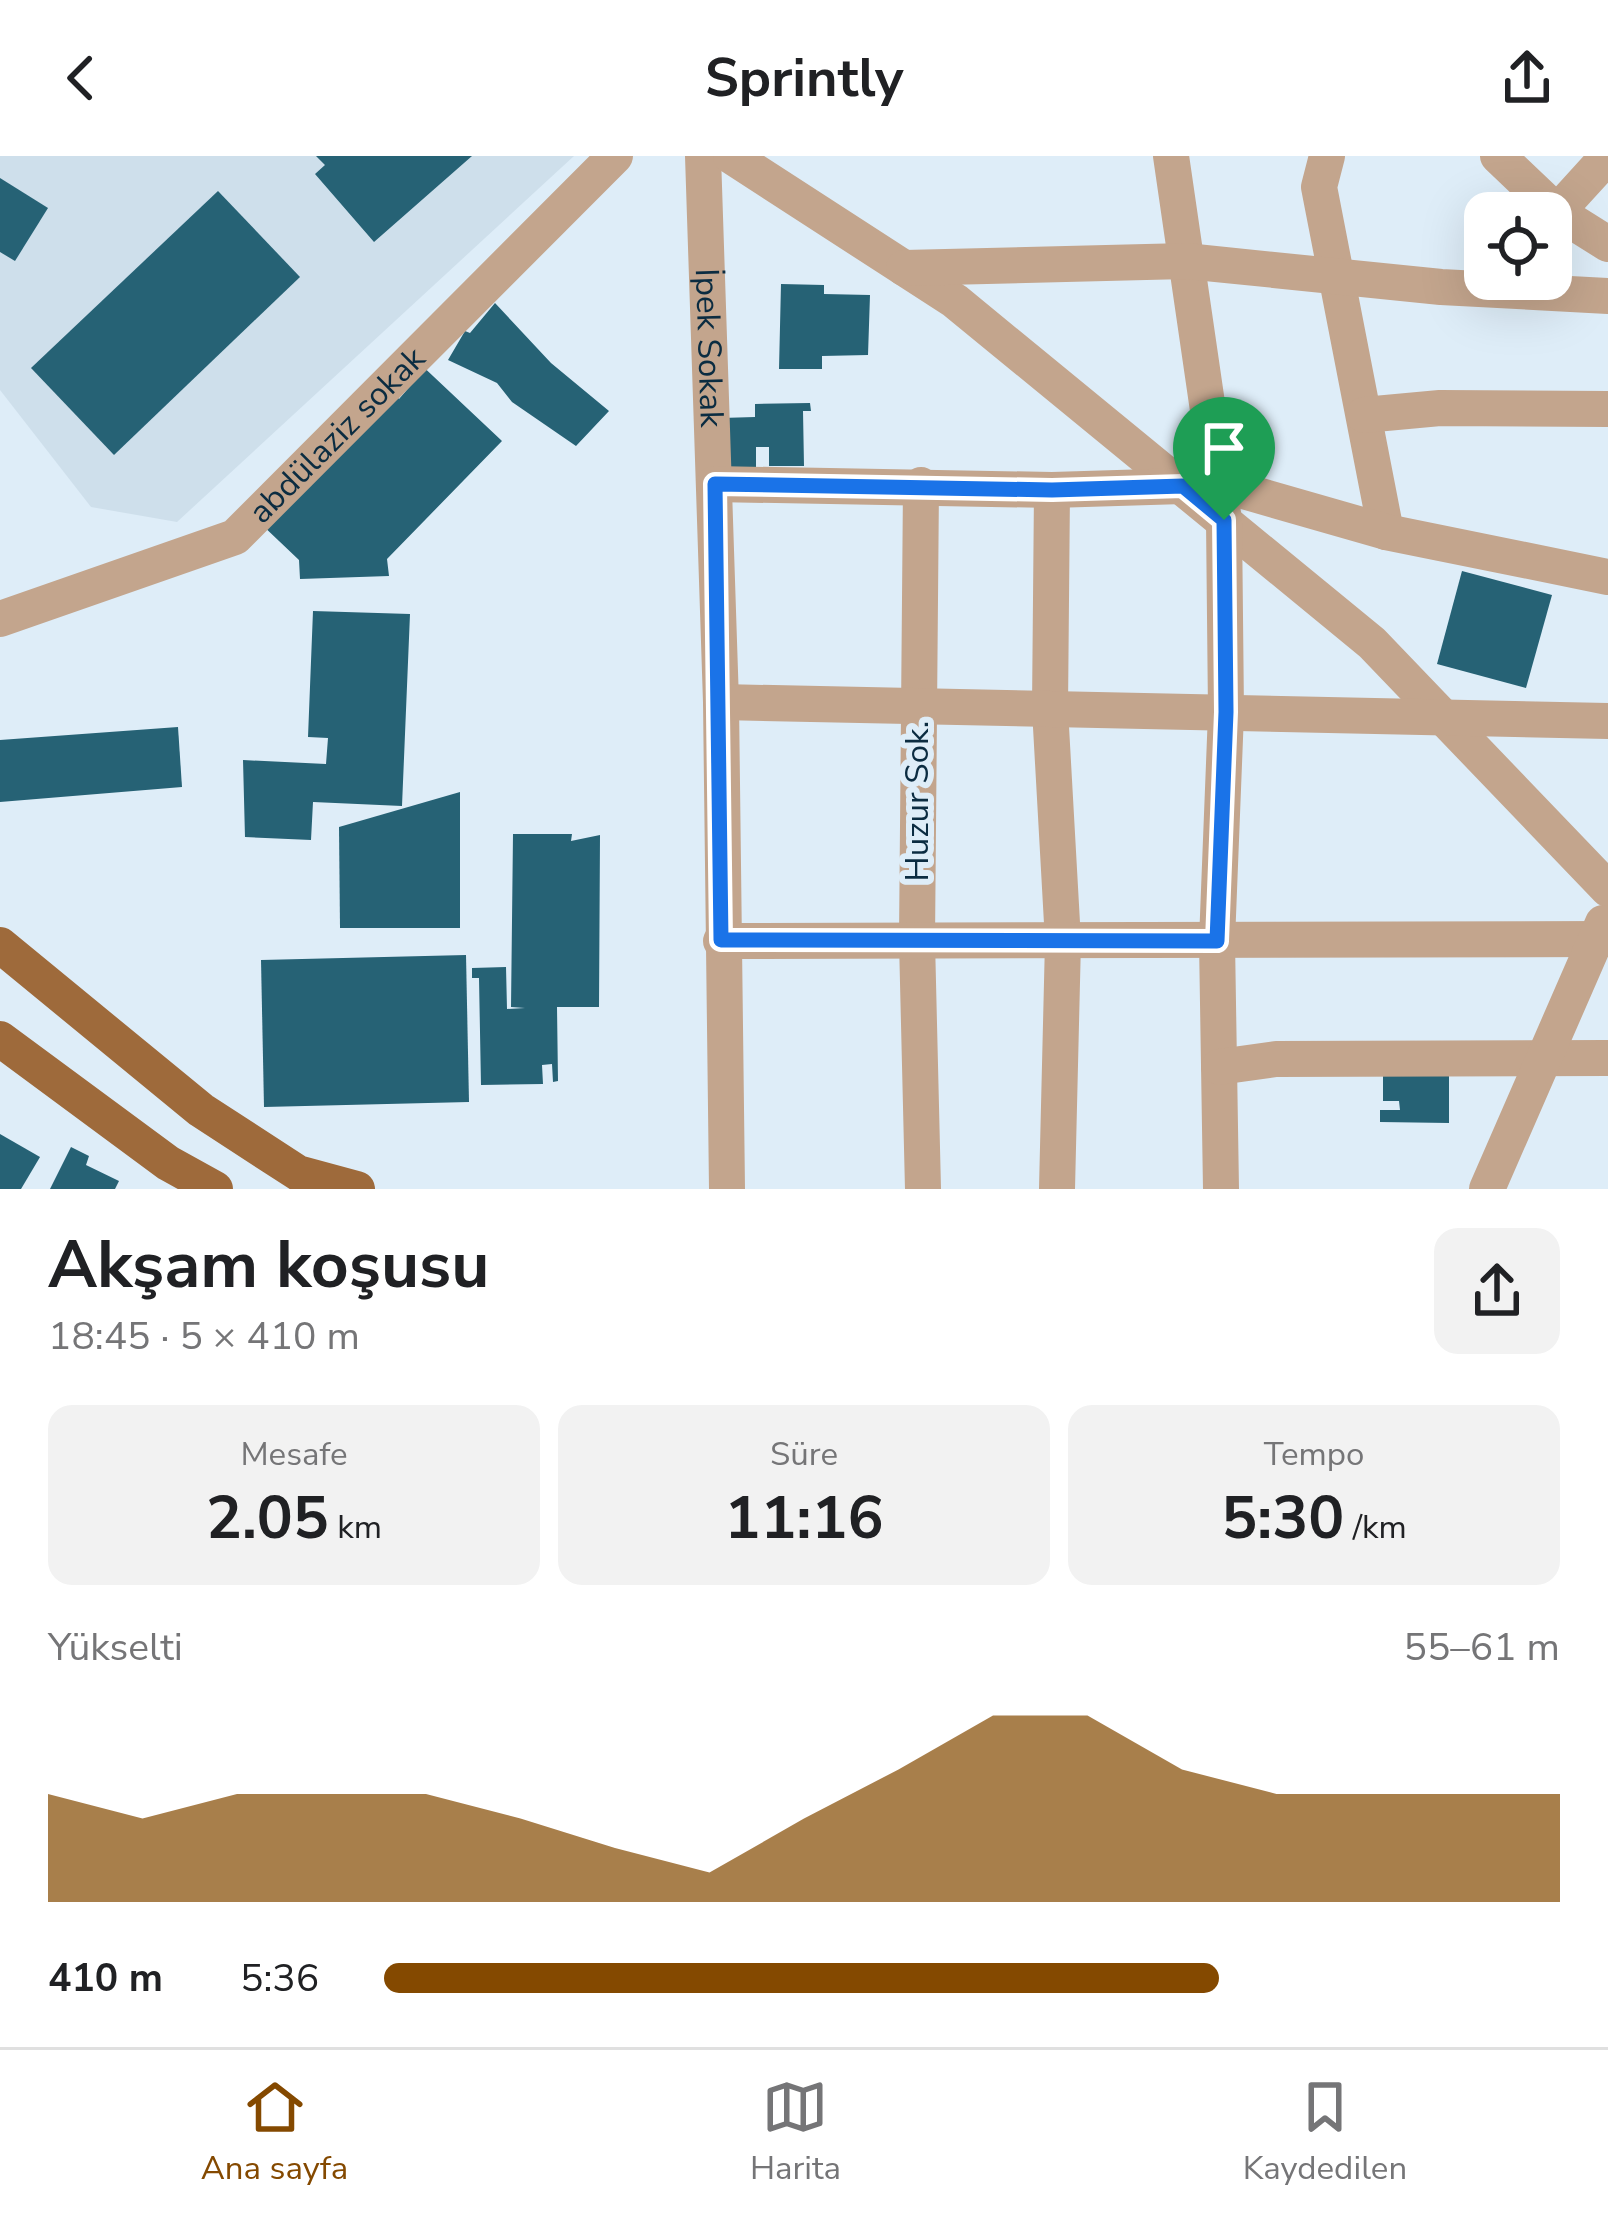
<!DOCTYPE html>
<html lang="tr">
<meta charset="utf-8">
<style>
:root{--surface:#fff;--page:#f2f2f2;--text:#202124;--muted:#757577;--line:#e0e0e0;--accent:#844900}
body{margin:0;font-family:"Nunito Sans",sans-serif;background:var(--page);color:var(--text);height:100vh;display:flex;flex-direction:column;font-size:45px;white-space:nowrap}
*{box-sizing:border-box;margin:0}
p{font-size:39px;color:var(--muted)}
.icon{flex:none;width:66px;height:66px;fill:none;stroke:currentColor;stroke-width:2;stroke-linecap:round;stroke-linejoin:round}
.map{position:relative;height:1033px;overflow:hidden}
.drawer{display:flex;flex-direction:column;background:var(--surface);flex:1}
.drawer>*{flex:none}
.buttons{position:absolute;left:1464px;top:36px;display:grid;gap:24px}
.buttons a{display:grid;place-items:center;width:108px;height:108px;border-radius:24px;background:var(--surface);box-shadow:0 12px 48px #0002;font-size:60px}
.pin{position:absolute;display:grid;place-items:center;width:102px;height:102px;color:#fff;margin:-123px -51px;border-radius:50% 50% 50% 0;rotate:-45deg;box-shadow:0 0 12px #0007}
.pin .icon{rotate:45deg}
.round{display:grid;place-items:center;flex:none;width:126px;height:126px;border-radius:24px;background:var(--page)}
.head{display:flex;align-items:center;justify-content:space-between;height:204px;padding:0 48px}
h1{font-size:66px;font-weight:700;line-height:90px}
.figures{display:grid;grid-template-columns:repeat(3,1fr);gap:18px;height:204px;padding:12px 48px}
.figures div{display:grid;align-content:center;border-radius:24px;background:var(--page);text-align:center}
.figures b{font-size:60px;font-weight:700}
.figures small{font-size:33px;font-weight:400}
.figures p{font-size:33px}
.chart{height:336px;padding:24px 48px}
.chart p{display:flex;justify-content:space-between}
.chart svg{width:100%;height:216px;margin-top:12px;fill:var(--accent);opacity:.7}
ul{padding:0 48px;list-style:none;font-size:39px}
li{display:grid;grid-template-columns:192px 144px 1fr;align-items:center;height:90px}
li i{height:30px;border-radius:15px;background:var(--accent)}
header{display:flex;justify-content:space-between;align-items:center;height:156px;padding:0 48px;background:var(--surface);font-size:54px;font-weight:700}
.dock{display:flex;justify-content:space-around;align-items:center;height:168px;border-top:3px solid var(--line);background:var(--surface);font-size:33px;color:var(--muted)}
.dock a{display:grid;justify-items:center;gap:6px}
.dock .current{color:var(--accent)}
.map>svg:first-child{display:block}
</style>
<header><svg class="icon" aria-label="back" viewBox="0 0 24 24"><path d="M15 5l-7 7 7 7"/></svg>Sprintly<svg class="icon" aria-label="share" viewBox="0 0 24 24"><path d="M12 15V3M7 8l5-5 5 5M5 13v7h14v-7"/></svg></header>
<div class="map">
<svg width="1608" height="1033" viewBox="0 0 1608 1033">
<rect width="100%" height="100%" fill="#deedf8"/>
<polygon fill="#cedfeb" points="0,0 574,0 177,366 91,351 0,234"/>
<g fill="#266275">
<polygon points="316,0 472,0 374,86 315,18 325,9"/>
<polygon points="0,22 48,52 15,105 0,96"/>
<polygon points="218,35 300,121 114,299 31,212"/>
<polygon points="781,128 824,129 824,138 870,139 868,199 822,200 822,213 779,213"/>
<polygon points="495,147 551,207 609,255 576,290 512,246 497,227 448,204 465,175 470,177"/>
<polygon points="416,204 502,285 387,403 389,420 300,423 299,404 259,366 390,231 399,243 412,228"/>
<polygon points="810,247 811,255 803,255 804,310 769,310 769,291 756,291 756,311 721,312 721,262 755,261 755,248"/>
<polygon points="1462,415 1552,439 1526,532 1437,508"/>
<polygon points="313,455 410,458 402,650 313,646 311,684 245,681 243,604 326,608 328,582 308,581"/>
<polygon points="178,571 182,631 0,646 0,584"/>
<polygon points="460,636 460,772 340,772 339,671"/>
<polygon points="513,678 572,678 571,685 600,679 599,851 557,851 558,925 553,926 552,908 542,909 543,928 481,929 479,822 472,822 472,812 506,811 507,853 525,852 511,851"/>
<polygon points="466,799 469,946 264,951 261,804"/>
<polygon points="1383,917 1449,917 1449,967 1380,966 1380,954 1400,954 1399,945 1383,945"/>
<polygon points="0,978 40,1001 21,1033 0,1033"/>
<polygon points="71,991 89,1000 86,1009 119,1025 115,1033 50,1033"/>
</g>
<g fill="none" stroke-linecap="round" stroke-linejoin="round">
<g stroke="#c3a58d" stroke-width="36">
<path id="s1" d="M703 0 721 546 727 1033"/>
<polyline points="731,0 955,145 1372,487 1608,733"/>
<polyline points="1171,0 1224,364 1226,557 1217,785 1221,1033"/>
<polyline points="1327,0 1319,31 1386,376"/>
<polyline points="1498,0 1557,56 1608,88"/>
<polyline points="1557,56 1608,0"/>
<polyline points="904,112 1186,105 1441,131 1608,140"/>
<polyline points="1364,259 1440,252 1608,253"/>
<polyline points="714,328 1052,334 1183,330"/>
<polyline points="1219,328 1386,376 1608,421"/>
<polyline points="921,329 917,785 923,1033"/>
<polyline points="1052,334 1050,553 1063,785 1057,1033"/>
<path id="s2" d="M0 463 235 381 615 0"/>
<polyline points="721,546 1608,565"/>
<polyline points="721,785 1608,783"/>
<polyline points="1219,911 1276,903 1608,902"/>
<polyline points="1487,1033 1603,767"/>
</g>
<g stroke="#9e6a3b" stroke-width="36">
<polyline points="0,789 201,954 298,1017 357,1033"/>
<polyline points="0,883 168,1007 215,1033"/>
</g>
</g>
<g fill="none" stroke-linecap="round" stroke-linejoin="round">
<defs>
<polygon id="route" points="715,328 1052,334 1183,330 1224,364 1226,556 1217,785 721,784"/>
</defs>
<use href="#route" stroke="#fff" stroke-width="24"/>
<use href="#route" stroke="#1a73e8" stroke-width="15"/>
</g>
<g text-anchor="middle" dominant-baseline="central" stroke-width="12" stroke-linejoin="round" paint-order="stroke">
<g font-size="33" fill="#0b2c41" stroke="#deedf8">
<text stroke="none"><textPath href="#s1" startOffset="192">İpek Sokak</textPath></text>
<text stroke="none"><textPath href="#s2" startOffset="393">abdülaziz sokak</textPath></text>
<text transform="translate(917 645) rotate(-90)">Huzur Sok.</text>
</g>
</g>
</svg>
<div class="buttons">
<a><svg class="icon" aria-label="locate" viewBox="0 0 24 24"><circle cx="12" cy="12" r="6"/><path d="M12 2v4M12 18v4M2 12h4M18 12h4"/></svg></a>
</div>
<div class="pin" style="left:1224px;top:364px;background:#1e9e55"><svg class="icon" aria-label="arrive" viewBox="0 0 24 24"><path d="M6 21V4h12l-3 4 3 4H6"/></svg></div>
</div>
<section class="drawer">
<div class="head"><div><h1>Akşam koşusu</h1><p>18:45 · 5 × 410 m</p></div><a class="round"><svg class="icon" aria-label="share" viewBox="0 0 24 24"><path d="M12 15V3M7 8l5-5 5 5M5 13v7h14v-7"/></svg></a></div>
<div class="figures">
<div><p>Mesafe</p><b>2.05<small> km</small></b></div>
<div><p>Süre</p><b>11:16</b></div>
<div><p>Tempo</p><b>5:30<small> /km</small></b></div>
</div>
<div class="chart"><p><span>Yükselti</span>55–61 m</p>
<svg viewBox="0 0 160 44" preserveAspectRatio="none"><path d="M0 44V22L10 27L20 22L30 22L40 22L50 27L60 33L70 38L80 27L90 17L100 6L110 6L120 17L130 22L140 22L150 22L160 22V44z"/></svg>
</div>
<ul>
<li><b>410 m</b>5:36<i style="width:71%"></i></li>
</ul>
</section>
<nav class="dock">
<a class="current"><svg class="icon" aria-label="home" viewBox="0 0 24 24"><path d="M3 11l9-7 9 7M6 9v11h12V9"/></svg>Ana sayfa</a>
<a><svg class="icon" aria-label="map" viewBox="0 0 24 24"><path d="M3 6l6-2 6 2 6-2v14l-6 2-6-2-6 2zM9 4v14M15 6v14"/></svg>Harita</a>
<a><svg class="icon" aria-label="saved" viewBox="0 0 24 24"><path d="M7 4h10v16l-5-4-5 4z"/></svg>Kaydedilen</a>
</nav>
